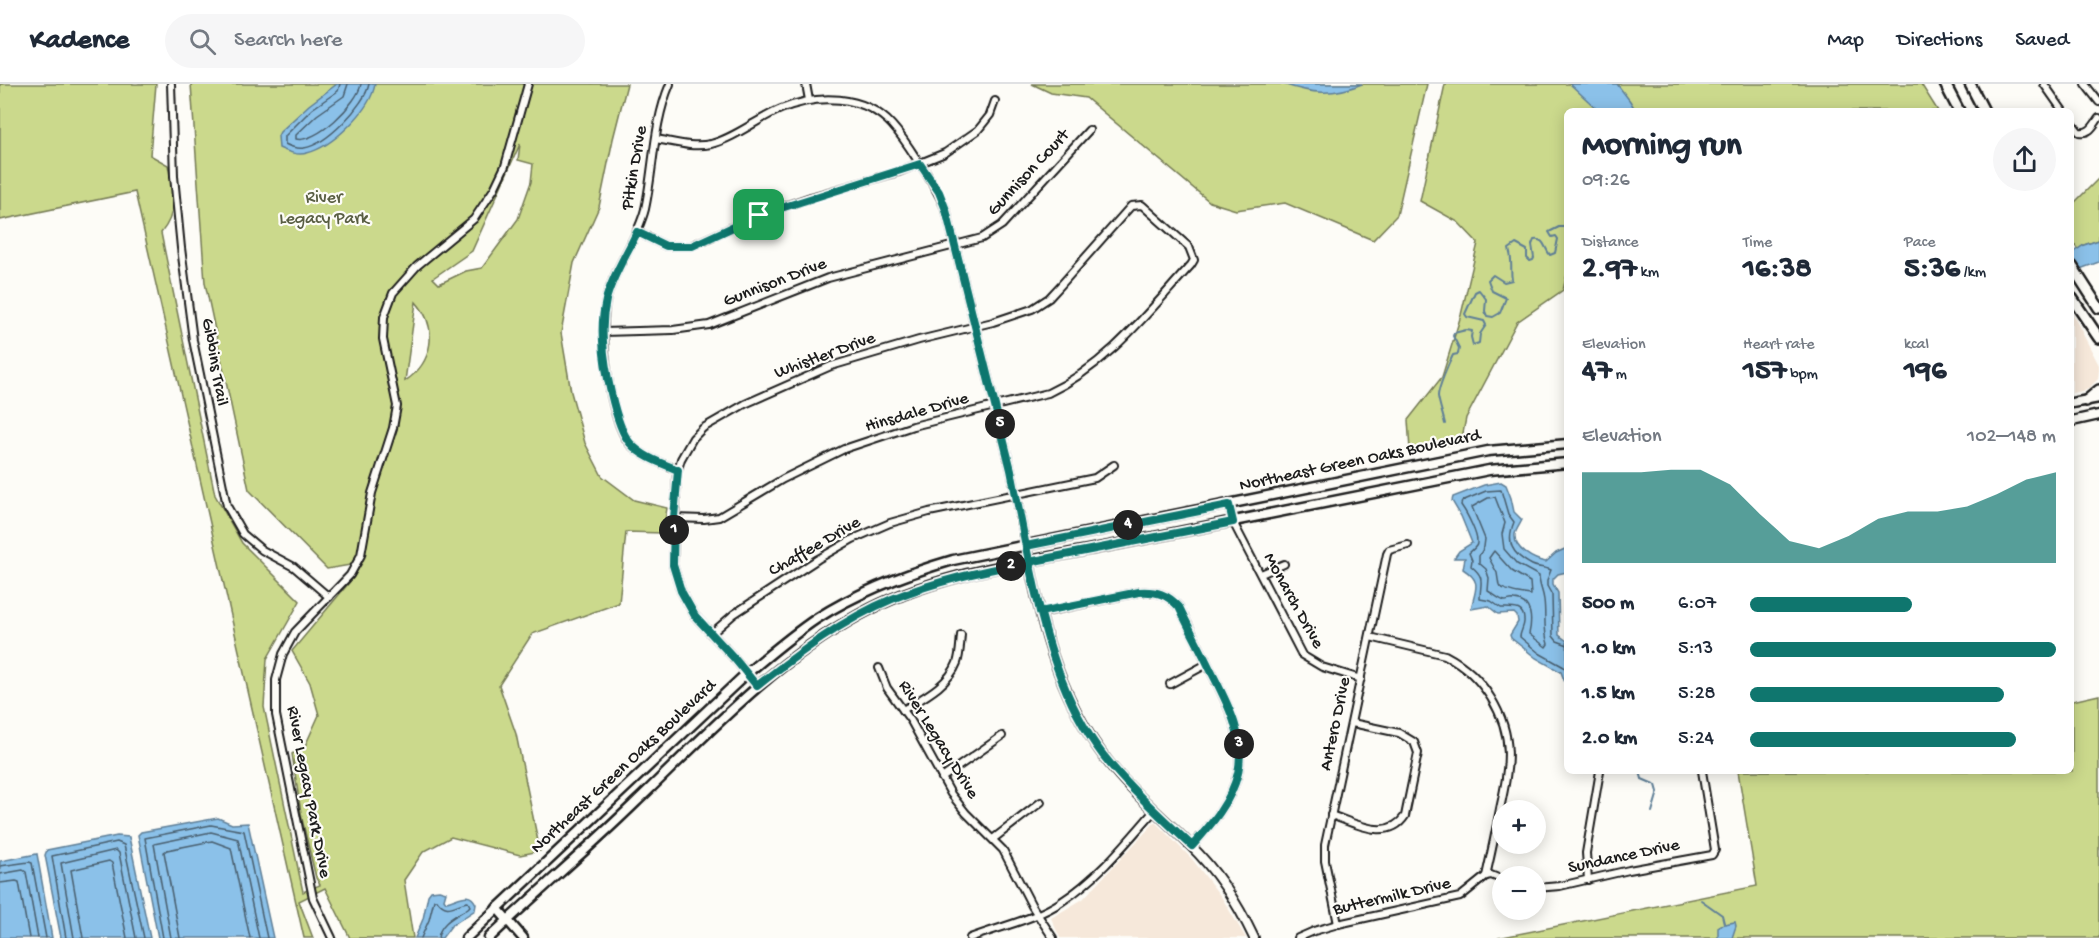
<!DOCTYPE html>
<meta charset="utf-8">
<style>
:root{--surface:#fff;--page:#f6f6f7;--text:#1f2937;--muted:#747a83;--line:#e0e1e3;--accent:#0f766e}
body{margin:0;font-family:"Gochi Hand",sans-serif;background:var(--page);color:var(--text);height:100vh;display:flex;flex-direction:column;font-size:22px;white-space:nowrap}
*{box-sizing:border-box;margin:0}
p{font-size:20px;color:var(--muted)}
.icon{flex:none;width:33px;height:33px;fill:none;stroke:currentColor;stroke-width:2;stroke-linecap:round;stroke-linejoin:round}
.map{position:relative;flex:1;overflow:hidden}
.sheet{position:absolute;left:1564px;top:24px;width:510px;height:666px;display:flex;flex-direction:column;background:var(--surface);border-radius:9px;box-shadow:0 3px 15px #0003}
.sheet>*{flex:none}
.controls{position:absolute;left:1492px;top:716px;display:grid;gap:12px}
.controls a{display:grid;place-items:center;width:54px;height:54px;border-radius:50%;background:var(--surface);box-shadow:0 3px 15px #0003;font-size:30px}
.pin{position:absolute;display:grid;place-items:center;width:51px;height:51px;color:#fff;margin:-26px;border-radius:12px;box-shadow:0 3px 9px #0006}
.km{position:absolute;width:30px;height:30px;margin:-15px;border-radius:50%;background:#222;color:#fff;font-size:16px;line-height:30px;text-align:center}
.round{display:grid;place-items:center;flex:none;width:63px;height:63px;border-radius:32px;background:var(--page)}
.summary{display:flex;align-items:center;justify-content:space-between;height:102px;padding:0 18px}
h1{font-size:33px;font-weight:800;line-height:45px}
.stats{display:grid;grid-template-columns:repeat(3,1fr);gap:9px;height:102px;padding:6px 18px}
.stats div{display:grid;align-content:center}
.stats b{font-size:30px;font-weight:800}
.stats small{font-size:16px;font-weight:400}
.stats p{font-size:16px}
.chart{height:168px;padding:12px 18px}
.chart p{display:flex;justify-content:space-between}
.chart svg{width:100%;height:108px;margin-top:6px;fill:var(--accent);opacity:.7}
ul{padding:0 18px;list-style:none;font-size:20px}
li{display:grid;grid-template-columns:96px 72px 1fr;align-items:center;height:45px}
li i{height:15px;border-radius:8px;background:var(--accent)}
header{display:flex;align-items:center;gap:36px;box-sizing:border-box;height:84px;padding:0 30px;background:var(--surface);border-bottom:2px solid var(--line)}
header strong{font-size:28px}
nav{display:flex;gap:33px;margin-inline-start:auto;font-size:21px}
.search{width:420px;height:54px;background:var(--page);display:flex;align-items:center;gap:15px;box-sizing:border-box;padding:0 21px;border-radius:33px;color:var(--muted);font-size:22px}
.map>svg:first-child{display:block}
</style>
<header>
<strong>Kadence</strong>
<div class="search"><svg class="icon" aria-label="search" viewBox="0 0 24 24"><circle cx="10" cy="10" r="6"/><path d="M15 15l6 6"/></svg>Search here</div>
<nav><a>Map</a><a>Directions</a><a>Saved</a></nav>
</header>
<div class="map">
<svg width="2099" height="854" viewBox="0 0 2099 854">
<rect width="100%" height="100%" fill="#fdfcf7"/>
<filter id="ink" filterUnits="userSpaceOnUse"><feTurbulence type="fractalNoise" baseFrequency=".0167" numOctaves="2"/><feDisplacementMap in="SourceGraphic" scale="12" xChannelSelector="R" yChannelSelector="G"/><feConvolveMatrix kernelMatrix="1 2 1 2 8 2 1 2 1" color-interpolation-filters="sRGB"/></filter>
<g filter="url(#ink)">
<g fill="#f6e8da">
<polygon points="2072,229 2099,281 2099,286 2098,295 2091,302 2086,306 2072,309"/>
<polygon points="1155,738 1192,775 1222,814 1246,854 1060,854 1051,834 1083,815"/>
</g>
<g fill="#cbd98c" stroke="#747a54" stroke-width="1.5" fill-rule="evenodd">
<path d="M0 0H156L150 71 168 81C173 107 179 127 161 149L215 411 242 459 300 517 267 575 264 623 303 808 320 801 316 794 302 735 292 670 305 662 319 631 310 599 292 567 353 494 362 479 327 485 249 406 205 199 191 0H627L613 55 599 123 574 179 561 249 571 308 585 359 602 392 634 416 667 424 663 449 626 448 619 519 532 550 499 601 516 650 540 767 520 771 451 753 423 768 404 796 413 854H350L325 804 299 817 313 854H304L135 108 0 136ZM520 60 518 76 533 80 531 98 518 135 482 184 466 187 439 200 433 194 472 167ZM416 218C439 244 433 279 405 297Z"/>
<polygon points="1032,0 1427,0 1397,131 1373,156 1285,119 1236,126 1210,118 1086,14 1051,9"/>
<polygon points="1445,0 1921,0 1938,27 1568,27 1568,186 1563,206 1517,238 1466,334 1461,359 1410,366 1408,336 1442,293 1461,231 1478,159 1458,138 1420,117"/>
<polygon points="2099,94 2099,156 2084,161 2078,166 2072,157 2072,121"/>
<polygon points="2099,611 2099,854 1498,854 1757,802 1738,687 2072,687 2072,617"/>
</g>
<g fill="#8bc1e9" stroke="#5f7f97" stroke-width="1.5">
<path d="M337 0H375C371 26 332 63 307 69 298 72 288 68 279 64L278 52 280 48 309 21Z"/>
<path d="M1283 0H1362C1333 12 1312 10 1283 0Z"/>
<polygon points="1570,0 1617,0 1630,17 1636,27 1599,27"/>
<polygon points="2099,156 2099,178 2072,188 2072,169 2084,161"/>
<path d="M1501 398 1506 401 1511 414 1514 428 1522 436C1520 440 1516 446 1515 450 1513 465 1534 476 1546 478L1556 469 1567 464V488L1558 490 1553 495V500L1558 509 1559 551 1567 557V604L1561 588 1536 574 1511 554 1510 551 1518 538 1517 532 1514 529 1498 530 1488 522 1471 525C1475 505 1483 498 1463 485L1465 474H1454L1459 467 1472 459 1461 432 1452 417 1453 413 1484 401Z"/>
<polygon points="218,734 232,740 248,739 273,854 158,854 138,751 141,748"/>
<polygon points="117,752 129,753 150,854 61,854 45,771 47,766"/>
<polygon points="37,770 52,854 0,854 0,777"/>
<path d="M439 806 446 808 444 815 446 818C458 816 469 805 476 820L475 826 451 842 442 854H415L423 835 428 811 431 807Z"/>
<polygon points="1735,838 1736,842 1732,854 1718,854 1718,844 1720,841"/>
</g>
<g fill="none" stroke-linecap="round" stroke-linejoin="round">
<g stroke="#485e6e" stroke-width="1.5">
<path d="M340 0 338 7 312 25 285 52V60C291 63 298 65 304 64 326 61 365 21 369 0"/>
<path d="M348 0 344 12 317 31 296 51V55C316 60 358 19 361 0"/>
<path d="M1495 413 1505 439 1502 450 1504 465 1517 480 1539 492C1539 501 1543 507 1544 516 1546 530 1543 546 1548 560L1546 563 1529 550C1532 537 1533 517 1514 516 1511 515 1508 517 1505 517 1500 516 1492 509 1488 507L1489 494 1486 485 1479 479V472L1484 463 1485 455 1472 423 1488 414Z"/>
<path d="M1494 467 1512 487 1530 498 1531 511C1523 510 1505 507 1499 502L1497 489 1489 474Z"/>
<path d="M1568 561 1557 557 1553 552 1552 511 1547 502V496L1551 486C1545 483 1538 484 1532 481 1511 470 1506 458 1514 438L1508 430 1501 406 1486 407 1462 417 1461 421C1466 428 1481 455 1476 462 1474 465 1471 467 1469 469L1472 476 1471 482C1486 494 1480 498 1480 515L1491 517 1501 524C1512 524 1525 522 1524 538 1524 543 1520 548 1520 553L1539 569 1564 583 1568 588"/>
<polyline points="0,782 29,778 32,779 46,854"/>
<polyline points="0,790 23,786 26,788 38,854"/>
<polyline points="0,799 16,797 19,798 29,854"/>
<polyline points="66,854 52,772 117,758 124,761 144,854"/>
<polyline points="74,854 61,779 116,766 119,769 136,854"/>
<polyline points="83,854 71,786 109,777 112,779 127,854"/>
<polyline points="163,854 145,754 211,741 244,747 267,854"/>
<polyline points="171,854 154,760 211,748 238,755 259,854"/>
<polyline points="180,854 164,768 167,766 212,757 231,764 250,854"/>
<path d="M421 854 429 836 434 816H437C448 831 455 819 468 818L470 822 468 824C456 832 440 838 438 854"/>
</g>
<g stroke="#5f7f97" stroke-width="2">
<path d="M1445 340C1443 331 1439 320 1438 312 1438 304 1449 279 1453 271L1458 270 1459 264 1453 252 1454 249 1466 246 1472 247 1471 253 1473 261 1479 259 1480 250 1486 241 1484 237 1467 233 1465 230 1475 208 1479 206 1486 215 1485 227 1487 232 1493 233 1500 229 1506 214 1492 207 1488 196 1493 191 1504 198 1512 196C1510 184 1513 178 1509 165L1516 160 1527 166V174L1530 177 1533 176 1534 174 1532 161 1534 156C1545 154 1544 164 1550 171L1555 169 1558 155 1556 152 1552 153 1549 148 1559 143H1568"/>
<polyline points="1640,687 1642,695 1656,701 1658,708 1652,728"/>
<polyline points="1701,816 1722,831 1724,839"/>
</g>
<defs>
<g id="minor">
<polyline points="171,0 174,92 181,164 193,256 227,422 243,450 262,466 294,483 329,513"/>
<path d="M670 0C653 40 654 84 645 125 637 157 615 182 607 213 598 244 609 336 630 360 643 373 661 379 678 386"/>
<polyline points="806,0 809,16"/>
<polyline points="2044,0 2063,27"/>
<polyline points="2085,0 2099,18"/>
<path d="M2072 39 2079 48C2090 50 2093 42 2099 34"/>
<path d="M656 55C674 58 692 64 711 60 735 54 757 35 781 25 817 10 864 10 892 41 901 51 909 63 916 74 928 91 938 107 946 126L1011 386 1026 462"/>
<polyline points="637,148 666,162 691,162 759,131 811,113 898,88 945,69 978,46 990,31 995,17"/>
<polyline points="603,248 673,246 709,241 828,194 982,154 1002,141 1089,46"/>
<polyline points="1229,421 1233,438 1302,571 1322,583 1361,595"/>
<path d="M674 434 704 435 719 433 783 395 844 365 913 342 1048 309C1108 281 1147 229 1191 181L1194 176 1189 163 1142 121 1131 122 1061 201 1049 214 1032 225 993 238 919 256 831 282 745 320 703 344 693 354 681 375 677 389 673 481 681 507 695 532 734 574 757 602"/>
<polyline points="1261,490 1284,480"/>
<path d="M1040 529 1139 508C1157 507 1167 510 1179 523 1189 542 1198 561 1208 581 1224 614 1246 650 1238 689 1231 718 1211 741 1192 762"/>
<polyline points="711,550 734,530 818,475 853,455 890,439 929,428 1095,394 1114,381"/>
<polyline points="879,584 887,604 911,637 951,710 966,729 1003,766 1032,822 1053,854"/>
<polyline points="1170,600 1207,580"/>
<path d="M903 626C922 614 948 602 957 579 960 571 960 560 961 551"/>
<polyline points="942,694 1002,652"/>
<path d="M1331 731C1354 739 1388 758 1405 732L1418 669 1414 658 1399 649 1352 639"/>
<polyline points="993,755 1041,718"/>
<polyline points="1486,792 1491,791 1503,796"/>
<polyline points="1588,796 1586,769 1600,687"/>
<polyline points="1536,804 1560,802 1629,786 1712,771 1715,766 1702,687"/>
<polyline points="1338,840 1325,777 1325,761 1387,470 1389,466 1408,461"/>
<polyline points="332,854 313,814 276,631 276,596 283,570 295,548 350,491 361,471 372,409 393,344 397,322 383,255 384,233 393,209 417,182 474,135 494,105 505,82 528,0"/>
<path d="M970 854C999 843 1036 835 1061 818 1098 794 1126 759 1154 727"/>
<path d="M1298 854 1314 847 1338 840 1460 813 1486 792C1491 770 1496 747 1500 725 1509 683 1515 653 1491 614 1479 595 1466 582 1445 571L1370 553"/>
</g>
<path id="tertiary" d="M1026 462C1041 544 1062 626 1119 691 1141 716 1167 737 1190 761 1217 787 1238 820 1254 854"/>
<g id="secondary">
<polyline points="2072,319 2099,314"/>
<polyline points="2072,337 2099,331"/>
<polyline points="497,824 523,854"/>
<path d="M466 854 746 590C769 571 792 551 816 535 858 508 905 490 953 476L1488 367 1568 360"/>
<path d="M489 854C537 808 588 765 636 718 706 651 773 578 859 531 938 487 1036 477 1124 459 1245 435 1367 411 1489 386L1568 379"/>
</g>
<g id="primary">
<polyline points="1945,0 1959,27"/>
<polyline points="1970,0 1984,27"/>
<polyline points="2072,182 2099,224"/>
<polyline points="2072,214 2099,254"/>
<polyline points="2086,317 2099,306"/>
</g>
</defs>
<use href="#minor" stroke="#1c1c1c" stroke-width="10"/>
<use href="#tertiary" stroke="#1c1c1c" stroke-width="12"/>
<use href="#secondary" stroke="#1c1c1c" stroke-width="13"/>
<use href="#primary" stroke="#1c1c1c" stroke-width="14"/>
<use href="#minor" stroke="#fdfcf7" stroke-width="6"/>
<use href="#tertiary" stroke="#fdfcf7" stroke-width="8"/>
<use href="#secondary" stroke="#fdfcf7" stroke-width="8"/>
<use href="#primary" stroke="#fdfcf7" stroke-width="9"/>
</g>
</g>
<g fill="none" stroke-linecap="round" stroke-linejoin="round" filter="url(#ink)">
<defs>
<path id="route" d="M759 131 692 162H666L637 148C627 170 612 192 606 216 603 229 602 244 603 257 604 280 615 342 630 359 642 373 661 379 678 386L674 434 673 481 681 507 695 532 734 574 757 602C799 569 842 536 892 515 936 497 982 487 1029 478L1030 485C1045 550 1061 616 1103 671 1129 704 1161 733 1192 762 1211 741 1231 718 1238 689 1246 651 1226 617 1210 585 1200 564 1189 544 1179 523 1167 510 1157 507 1139 508L1040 528 1026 462 1229 421 1233 438 1029 478 1011 386 946 126 939 108 920 80 759 131"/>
</defs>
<use href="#route" stroke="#fff" stroke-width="12"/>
<use href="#route" stroke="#0f766e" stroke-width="8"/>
</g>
<g text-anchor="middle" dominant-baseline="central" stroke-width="4.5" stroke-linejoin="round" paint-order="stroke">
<g font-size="18" fill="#1c1c1c" stroke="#fdfcf7">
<text transform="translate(635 84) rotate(-80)">Pitkin Drive</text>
<text transform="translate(1029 89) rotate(-47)">Gunnison Court</text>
<text transform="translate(775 199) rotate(-21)">Gunnison Drive</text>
<text transform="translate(825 272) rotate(-20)">Whistler Drive</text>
<text transform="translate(214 278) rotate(80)">Gibbins Trail</text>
<text transform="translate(917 329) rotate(-16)">Hinsdale Drive</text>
<text transform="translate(1360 377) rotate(-12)">Northeast Green Oaks Boulevard</text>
<text transform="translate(815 463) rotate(-30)">Chaffee Drive</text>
<text transform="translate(1293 517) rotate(61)">Monarch Drive</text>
<text transform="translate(1336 640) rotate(-78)">Antero Drive</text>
<text transform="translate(938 656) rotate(58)">River Legacy Drive</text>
<text transform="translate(624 683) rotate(-43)">Northeast Green Oaks Boulevard</text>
<text transform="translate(308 708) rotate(79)">River Legacy Park Drive</text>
<text transform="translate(1624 773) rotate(-12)">Sundance Drive</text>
<text transform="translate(1392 813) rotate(-13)">Buttermilk Drive</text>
</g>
<g font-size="18" fill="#595e43" stroke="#fdfcf7">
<text x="324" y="114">River<tspan x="324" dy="21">Legacy Park</tspan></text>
</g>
</g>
</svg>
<div class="controls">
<a>+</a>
<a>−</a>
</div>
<div class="pin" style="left:759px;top:131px;background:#1e9e55"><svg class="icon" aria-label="arrive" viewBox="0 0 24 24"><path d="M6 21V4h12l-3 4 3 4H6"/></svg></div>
<b class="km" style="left:674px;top:446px">1</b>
<b class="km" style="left:1011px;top:482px">2</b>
<b class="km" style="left:1239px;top:660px">3</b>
<b class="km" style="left:1128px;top:441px">4</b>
<b class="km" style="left:1000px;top:340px">5</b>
<section class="sheet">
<div class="summary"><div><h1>Morning run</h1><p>09:26</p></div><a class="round"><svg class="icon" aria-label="share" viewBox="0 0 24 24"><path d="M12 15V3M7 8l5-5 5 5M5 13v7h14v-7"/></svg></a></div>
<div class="stats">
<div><p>Distance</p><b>2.97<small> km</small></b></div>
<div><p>Time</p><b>16:38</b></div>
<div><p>Pace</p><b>5:36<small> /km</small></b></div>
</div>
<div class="stats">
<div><p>Elevation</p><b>47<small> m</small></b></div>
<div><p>Heart rate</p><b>157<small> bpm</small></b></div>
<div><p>kcal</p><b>196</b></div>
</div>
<div class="chart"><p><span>Elevation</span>102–148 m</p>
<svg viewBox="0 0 160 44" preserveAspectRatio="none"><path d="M0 44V7L10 7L20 7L30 6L40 6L50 12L60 24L70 35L80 38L90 33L100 26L110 23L120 23L130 21L140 16L150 10L160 7V44z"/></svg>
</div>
<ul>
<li><b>500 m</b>6:07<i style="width:53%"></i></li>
<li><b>1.0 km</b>5:13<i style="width:100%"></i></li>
<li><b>1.5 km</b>5:28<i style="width:83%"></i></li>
<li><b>2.0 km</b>5:24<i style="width:87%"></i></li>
</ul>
</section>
</div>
